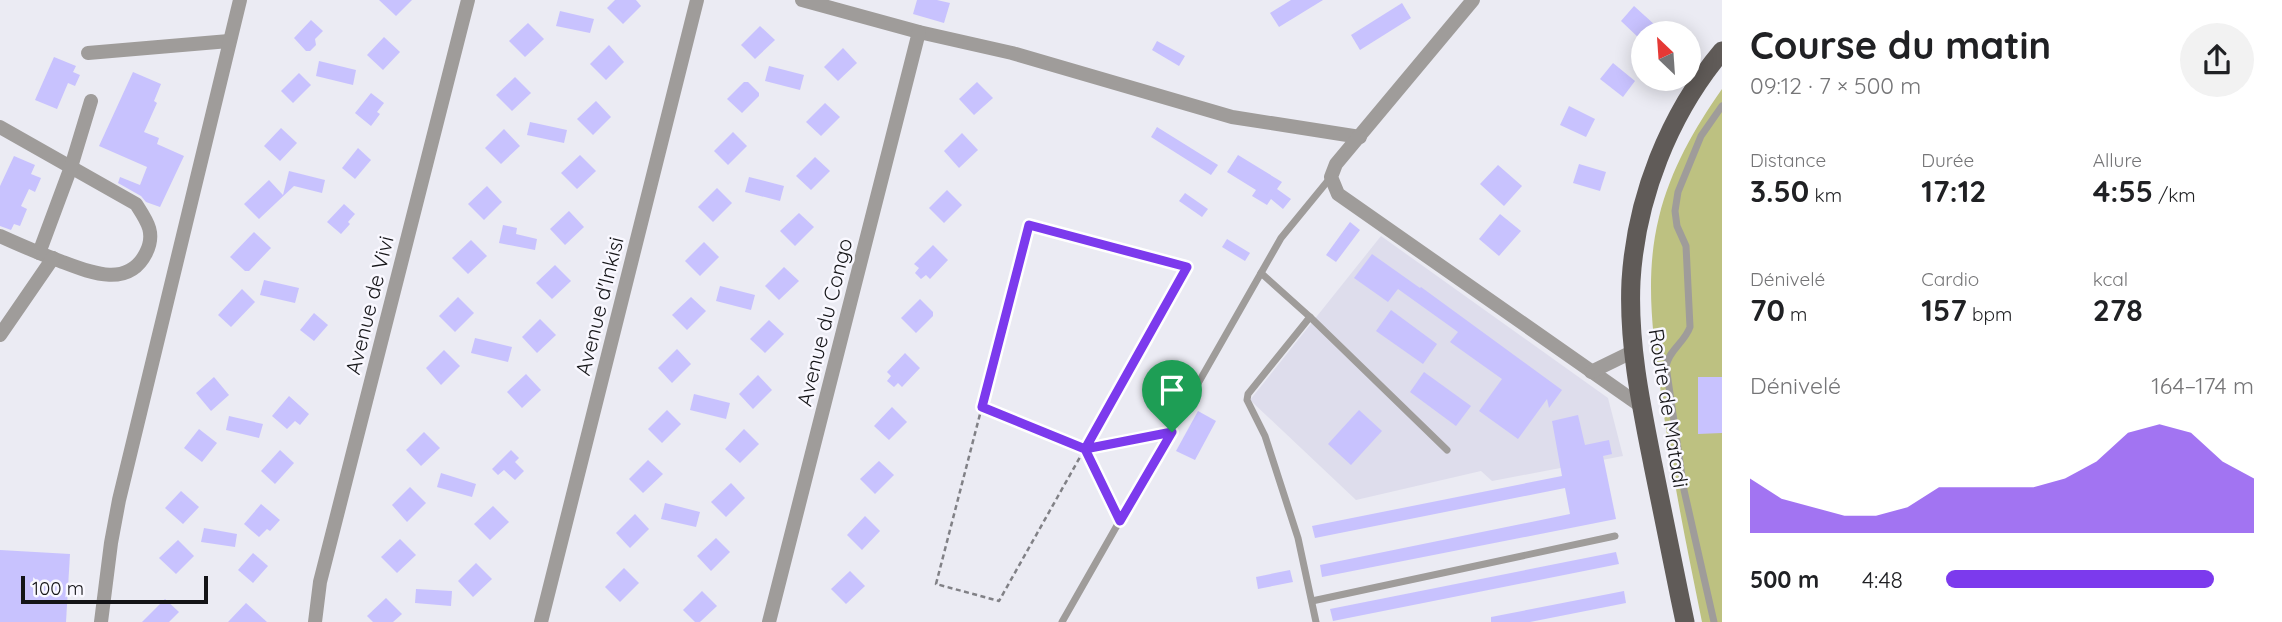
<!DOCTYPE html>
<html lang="fr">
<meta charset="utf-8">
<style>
:root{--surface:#fff;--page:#f2f2f2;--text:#202124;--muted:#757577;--accent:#7c3aed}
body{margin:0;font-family:Quicksand,sans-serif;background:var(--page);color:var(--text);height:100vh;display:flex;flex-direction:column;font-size:26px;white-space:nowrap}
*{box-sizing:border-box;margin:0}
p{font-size:23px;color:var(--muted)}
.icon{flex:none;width:38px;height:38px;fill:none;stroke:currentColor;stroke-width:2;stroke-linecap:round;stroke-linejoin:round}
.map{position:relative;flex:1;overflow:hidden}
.details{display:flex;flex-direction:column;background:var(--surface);width:560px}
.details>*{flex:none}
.needle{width:46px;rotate:335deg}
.tools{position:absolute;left:1631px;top:21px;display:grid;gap:14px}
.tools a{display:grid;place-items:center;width:70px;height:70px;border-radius:50%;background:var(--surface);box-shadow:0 4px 18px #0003;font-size:35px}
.scale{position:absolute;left:21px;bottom:18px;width:187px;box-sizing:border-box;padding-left:7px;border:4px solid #141417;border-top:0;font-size:19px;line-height:24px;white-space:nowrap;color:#141417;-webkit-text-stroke:5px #f9f8ff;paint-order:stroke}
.pin{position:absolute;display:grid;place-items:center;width:60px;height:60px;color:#fff;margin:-72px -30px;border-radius:50% 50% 50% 0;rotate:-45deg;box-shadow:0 0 7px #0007}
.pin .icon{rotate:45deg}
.round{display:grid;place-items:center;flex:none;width:74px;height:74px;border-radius:37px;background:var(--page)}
.overview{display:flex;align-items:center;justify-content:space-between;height:119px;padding:0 28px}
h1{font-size:38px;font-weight:700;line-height:52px}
.metrics{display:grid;grid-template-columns:repeat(3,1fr);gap:10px;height:119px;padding:7px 28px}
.metrics div{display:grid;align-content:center}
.metrics b{font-size:30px;font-weight:700}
.metrics small{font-size:19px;font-weight:400}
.metrics p{font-size:19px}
.chart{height:196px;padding:14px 28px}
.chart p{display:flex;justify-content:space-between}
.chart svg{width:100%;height:126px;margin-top:7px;fill:var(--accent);opacity:.7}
ul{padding:0 28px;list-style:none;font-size:23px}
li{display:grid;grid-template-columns:112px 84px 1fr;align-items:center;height:52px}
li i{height:18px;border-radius:9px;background:var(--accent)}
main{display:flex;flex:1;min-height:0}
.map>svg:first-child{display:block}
</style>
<main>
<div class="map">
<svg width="1722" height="622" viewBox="0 0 1722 622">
<rect width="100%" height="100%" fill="#ebebf3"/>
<polygon fill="#deddec" points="1381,236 1608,398 1623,456 1492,481 1481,471 1356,500 1250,400"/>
<path fill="#bdc181" d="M1722 89V622H1702C1686 543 1670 466 1660 386 1652 330 1645 273 1659 217 1671 169 1694 129 1722 89Z"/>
<g fill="#c8c2fe">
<polygon points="379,0 412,0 396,16"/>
<polygon points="615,0 636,0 641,6 623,24 607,8"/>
<polygon points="917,0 937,0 950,3 944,23 913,14"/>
<polygon points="1291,0 1323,0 1279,27 1270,13"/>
<polygon points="1402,3 1411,18 1360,50 1351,35"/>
<polygon points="1634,6 1655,25 1647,33 1643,33 1641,40 1621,21"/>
<polygon points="560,11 594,19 590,33 556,26"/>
<polygon points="311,20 323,31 315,39 316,45 310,51 306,51 294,38"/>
<polygon points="528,23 544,39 525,57 509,41"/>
<polygon points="760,26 775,40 755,59 741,45"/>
<polygon points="384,37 400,52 383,70 367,55"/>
<polygon points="1157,41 1185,56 1179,66 1152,50"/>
<polygon points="609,45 624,62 606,80 590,64"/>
<polygon points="843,48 857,63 838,81 824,67"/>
<polygon points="54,57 76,66 73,72 80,75 75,86 68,83 57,109 35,100"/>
<polygon points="319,61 356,70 353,85 316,76"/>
<polygon points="1613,63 1635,81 1623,97 1600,79"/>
<polygon points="769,66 804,75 800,90 765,81"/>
<polygon points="133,72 161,84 154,101 157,103 144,132 159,138 157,144 184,156 160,207 146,202 141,196 118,183 120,177 140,185 147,167 99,146"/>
<polygon points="299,73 311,85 293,103 281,91"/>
<polygon points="515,77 531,93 512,111 496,95"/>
<polygon points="744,82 748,82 759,93 759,96 742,113 727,99"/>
<polygon points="977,82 993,98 974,115 959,99"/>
<polygon points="371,93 384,103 377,112 380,114 371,126 355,113"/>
<polygon points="596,101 611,117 593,135 577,119"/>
<polygon points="825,103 840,117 821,136 806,122"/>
<polygon points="1569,106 1595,119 1586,137 1560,125"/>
<polygon points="530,122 567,130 564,143 527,135"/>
<polygon points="1157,127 1218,165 1211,175 1151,137"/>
<polygon points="281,128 297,143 280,161 264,146"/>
<polygon points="504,129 520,146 501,164 485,148"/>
<polygon points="733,132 747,146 728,165 714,151"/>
<polygon points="962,133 978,150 959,168 944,151"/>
<polygon points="358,148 371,160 355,179 342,168"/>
<polygon points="580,155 596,171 577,189 561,173"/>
<polygon points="1238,155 1282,182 1277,189 1291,199 1283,209 1271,199 1267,205 1252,196 1256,190 1227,172"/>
<polygon points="14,156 35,165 31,174 41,178 35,192 29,189 21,206 27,209 20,226 14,224 11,230 0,226 0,186"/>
<polygon points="815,157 830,171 811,190 796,176"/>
<polygon points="1579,164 1606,172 1600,191 1573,183"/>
<polygon points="1498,165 1522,186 1504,206 1480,184"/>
<polygon points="289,171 325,180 322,193 294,186 259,219 244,204 269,180 283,195"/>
<polygon points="749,177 784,186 780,201 745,192"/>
<polygon points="487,186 502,202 484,220 468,204"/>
<polygon points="717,188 732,203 713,222 698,207"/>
<polygon points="947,190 962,205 944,223 929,208"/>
<polygon points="1185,193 1208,209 1202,217 1179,201"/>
<polygon points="344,204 355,214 348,222 350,224 341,234 327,222"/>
<polygon points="569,211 584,227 565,245 550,229"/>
<polygon points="799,213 814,227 795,246 780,231"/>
<polygon points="1500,214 1521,231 1499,256 1479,239"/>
<polygon points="1350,222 1360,230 1336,262 1326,255"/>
<polygon points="503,225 517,228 516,234 537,239 535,250 499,243"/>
<polygon points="254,232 271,248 249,271 245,271 230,257"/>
<polygon points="1227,239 1250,253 1245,261 1222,247"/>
<polygon points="471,240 487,256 468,274 452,258"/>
<polygon points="704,242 719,257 700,276 685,261"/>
<polygon points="933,245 948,260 930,279 926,275 921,279 915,273 919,268 914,264"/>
<polygon points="1372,254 1420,288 1421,287 1562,390 1549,408 1547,399 1518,439 1479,411 1502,379 1450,342 1458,332 1398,289 1388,302 1354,278"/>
<polygon points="555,265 571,281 552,299 536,283"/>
<polygon points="784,267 799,281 779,300 765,286"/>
<polygon points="264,280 299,288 295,303 260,295"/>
<polygon points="720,286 755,295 751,310 716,301"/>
<polygon points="242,289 255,302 231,327 218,315"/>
<polygon points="458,297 474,313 455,332 439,316"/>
<polygon points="691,297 706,311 687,330 672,315"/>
<polygon points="920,299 933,312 933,316 916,333 901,318"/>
<polygon points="1391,310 1437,344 1423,364 1376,331"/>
<polygon points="314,313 328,325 314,341 300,330"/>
<polygon points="540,319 556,335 537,353 522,337"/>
<polygon points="769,320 784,334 765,353 750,339"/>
<polygon points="475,338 512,347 508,362 471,353"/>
<polygon points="677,349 691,364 672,383 658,368"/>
<polygon points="444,350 460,366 441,385 426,368"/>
<polygon points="905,353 920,368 902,387 898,383 894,387 887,381 891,376 887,372"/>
<polygon points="1424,372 1471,406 1456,426 1410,392"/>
<polygon points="526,374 541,390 522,408 507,392"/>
<polygon points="758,375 772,390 753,409 739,394"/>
<polygon points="214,377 229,395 211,411 196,393"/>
<polygon points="1698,377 1722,377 1722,433 1698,434"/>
<polygon points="694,394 730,403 726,419 690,410"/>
<polygon points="289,396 309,414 300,425 295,421 287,429 272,416"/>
<polygon points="892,407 907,422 889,440 874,426"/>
<polygon points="667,410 681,424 662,443 648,429"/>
<polygon points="1359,410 1382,431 1351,465 1328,444"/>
<polygon points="1198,411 1216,421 1195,460 1176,451"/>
<polygon points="1578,415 1585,445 1609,440 1612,454 1603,456 1616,519 1322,577 1320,565 1570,514 1565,488 1315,538 1312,526 1562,476 1552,421"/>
<polygon points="229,416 263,424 259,438 226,430"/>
<polygon points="199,429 217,443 202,462 184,448"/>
<polygon points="744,429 759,444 740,463 725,449"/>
<polygon points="424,432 440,448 421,466 406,450"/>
<polygon points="280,450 294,463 275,484 261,471"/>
<polygon points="511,450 519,458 515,462 524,471 515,480 504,470 498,475 492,469"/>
<polygon points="648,460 663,474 643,493 629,479"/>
<polygon points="879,461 894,475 875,494 860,479"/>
<polygon points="441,473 476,484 472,497 437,487"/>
<polygon points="731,483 745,498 726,517 711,502"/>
<polygon points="410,487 426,503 407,522 392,505"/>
<polygon points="181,491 199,507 183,524 165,508"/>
<polygon points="665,503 700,512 696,527 661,519"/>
<polygon points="261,504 280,520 270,531 267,529 259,537 244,524"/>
<polygon points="493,506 509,522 490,540 474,524"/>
<polygon points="635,514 649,529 630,548 616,533"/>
<polygon points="865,516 880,531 862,550 847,535"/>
<polygon points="204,528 237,534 235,547 201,542"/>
<polygon points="716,538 730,552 711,571 697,556"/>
<polygon points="400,539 416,555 397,573 381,557"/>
<polygon points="178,540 194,556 176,574 159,558"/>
<polygon points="0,550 70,554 66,622 0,622"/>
<polygon points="1616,552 1619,564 1333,621 1330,609"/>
<polygon points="253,553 268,566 253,583 238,570"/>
<polygon points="476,563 492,579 473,597 458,581"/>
<polygon points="624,568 639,583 620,602 605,587"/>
<polygon points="1290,570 1293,582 1258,589 1256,577"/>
<polygon points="850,571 865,586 846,604 831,589"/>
<polygon points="416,589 452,591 451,606 415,603"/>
<polygon points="702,591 717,606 700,622 695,622 683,610"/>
<polygon points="1624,591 1626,603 1530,622 1491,622 1491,617"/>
<polygon points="386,598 402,614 393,622 373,622 367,616"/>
<polygon points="165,599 179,612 169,622 142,622"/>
<polygon points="246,603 267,622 228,622"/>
</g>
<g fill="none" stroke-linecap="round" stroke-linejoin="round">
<g stroke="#818186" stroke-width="2.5" stroke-dasharray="5 3.5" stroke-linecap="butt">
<polygon points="1029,225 1187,267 999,601 936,584"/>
<polyline points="982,407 1085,449 1158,434"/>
<polyline points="1085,449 1116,511"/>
</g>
<g stroke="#9f9c9a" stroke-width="7">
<polyline points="1261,273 1310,317 1447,450"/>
<polyline points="1310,317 1248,394 1247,400 1265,436 1298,538 1316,622"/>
<polyline points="1312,601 1615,536"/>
<polyline points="1062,622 1281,238 1331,177"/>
<path d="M1714 622 1684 490 1666 366C1669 350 1685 342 1690 327L1686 246 1677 226 1675 211 1678 192 1701 136 1722 106"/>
</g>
<g stroke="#9f9c9a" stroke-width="14">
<polyline points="802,0 919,32 1012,53 1232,117 1360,137"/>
<polyline points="1473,0 1336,164 1331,177 1338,194 1641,406"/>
<polyline points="88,53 229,41"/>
<path d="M0 127 136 204C147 221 156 233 146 253 128 289 89 272 60 261 40 254 20 245 0 236"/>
<polyline points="39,253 71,167 91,101"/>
<polyline points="0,335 53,258"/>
<polyline points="1591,372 1634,351"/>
<polyline points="101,622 111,543 119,500 240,0"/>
<polyline points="315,622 320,582 468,0"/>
<polyline points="541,622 697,0"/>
<polyline points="769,622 919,32"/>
</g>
<path stroke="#605b58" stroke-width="19" d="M1685 622C1674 570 1664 518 1653 465 1641 405 1628 343 1631 281 1636 198 1669 114 1722 51"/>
</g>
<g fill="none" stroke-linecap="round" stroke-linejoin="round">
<defs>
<polyline id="route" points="1172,432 1085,449 982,407 1029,225 1187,267 1085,449 1120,521 1172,432"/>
</defs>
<use href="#route" stroke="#fff" stroke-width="14"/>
<use href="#route" stroke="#7c3aed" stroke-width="9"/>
</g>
<g text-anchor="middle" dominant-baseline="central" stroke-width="5" stroke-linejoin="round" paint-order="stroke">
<g font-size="21" fill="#141417" stroke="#f9f8ff">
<text transform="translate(369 305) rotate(-76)">Avenue de Vivi</text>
<text transform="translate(599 306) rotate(-76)">Avenue d'Inkisi</text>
<text transform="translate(824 322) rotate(-76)">Avenue du Congo</text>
<text transform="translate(1669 408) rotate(81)">Route de Matadi</text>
</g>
</g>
</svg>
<div class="tools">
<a><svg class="needle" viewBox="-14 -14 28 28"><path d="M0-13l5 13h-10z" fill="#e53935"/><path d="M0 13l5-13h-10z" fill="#757577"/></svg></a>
</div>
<div class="scale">100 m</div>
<div class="pin" style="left:1172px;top:432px;background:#1e9e55"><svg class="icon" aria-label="arrive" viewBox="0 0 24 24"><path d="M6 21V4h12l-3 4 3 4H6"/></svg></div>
</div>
<section class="details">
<div class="overview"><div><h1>Course du matin</h1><p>09:12 · 7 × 500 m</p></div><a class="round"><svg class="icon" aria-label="share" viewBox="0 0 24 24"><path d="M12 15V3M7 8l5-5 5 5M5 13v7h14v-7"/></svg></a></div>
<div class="metrics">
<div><p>Distance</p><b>3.50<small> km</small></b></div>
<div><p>Durée</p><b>17:12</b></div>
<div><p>Allure</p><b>4:55<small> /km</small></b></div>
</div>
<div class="metrics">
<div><p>Dénivelé</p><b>70<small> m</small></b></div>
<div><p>Cardio</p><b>157<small> bpm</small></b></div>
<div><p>kcal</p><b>278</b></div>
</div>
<div class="chart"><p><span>Dénivelé</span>164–174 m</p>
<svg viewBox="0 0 160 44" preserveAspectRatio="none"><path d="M0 44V25L10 32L20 35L30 38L40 38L50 35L60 28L70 28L80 28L90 28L100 25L110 19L120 9L130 6L140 9L150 19L160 25V44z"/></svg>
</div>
<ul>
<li><b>500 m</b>4:48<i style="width:87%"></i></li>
</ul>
</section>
</main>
